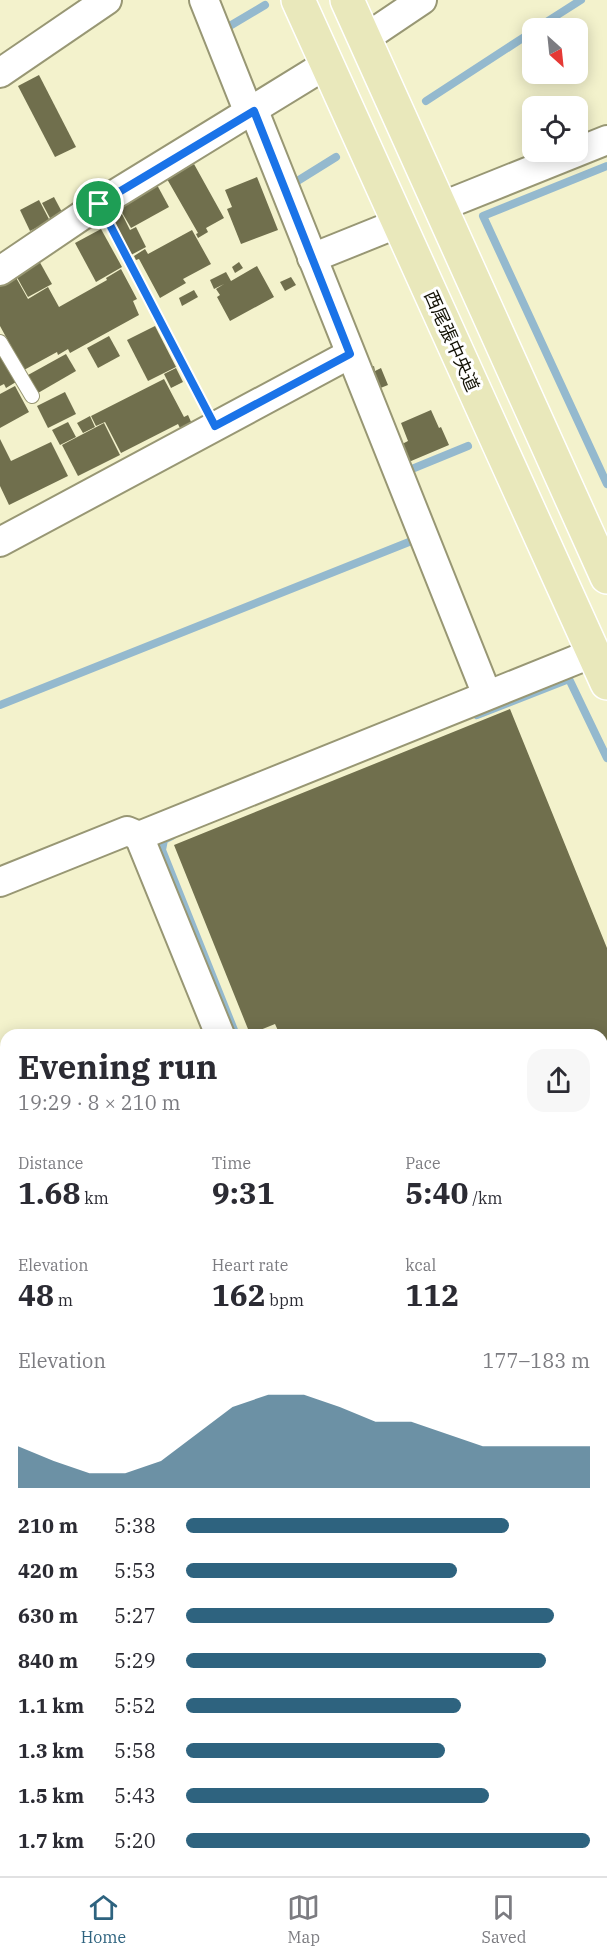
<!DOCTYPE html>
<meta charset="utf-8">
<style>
:root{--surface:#fff;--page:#f7f7f7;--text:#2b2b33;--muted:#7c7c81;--line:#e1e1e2;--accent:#2e637f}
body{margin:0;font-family:"IBM Plex Serif","Noto Sans JP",serif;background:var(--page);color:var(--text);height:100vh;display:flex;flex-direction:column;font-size:22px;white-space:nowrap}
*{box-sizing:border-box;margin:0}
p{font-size:20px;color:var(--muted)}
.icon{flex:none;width:33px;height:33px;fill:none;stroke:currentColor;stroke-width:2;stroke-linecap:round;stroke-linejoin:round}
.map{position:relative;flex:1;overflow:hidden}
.side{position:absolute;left:0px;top:1029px;width:608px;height:848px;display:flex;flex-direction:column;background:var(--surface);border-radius:18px 18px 0 0;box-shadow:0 3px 15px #0003}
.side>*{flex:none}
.needle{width:39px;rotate:153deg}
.controls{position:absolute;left:522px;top:18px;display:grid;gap:12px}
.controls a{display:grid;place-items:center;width:66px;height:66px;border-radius:12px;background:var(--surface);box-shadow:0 3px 15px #0003;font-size:30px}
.pin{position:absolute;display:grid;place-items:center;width:51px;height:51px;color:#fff;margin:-26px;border:3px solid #fff;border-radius:50%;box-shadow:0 2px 6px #0007}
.round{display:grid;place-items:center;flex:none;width:63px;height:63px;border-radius:18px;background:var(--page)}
.overview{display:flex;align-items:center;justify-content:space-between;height:102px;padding:0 18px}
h1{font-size:33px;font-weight:700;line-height:45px}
.figures{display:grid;grid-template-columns:repeat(3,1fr);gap:9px;height:102px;padding:6px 18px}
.figures div{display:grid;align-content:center}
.figures b{font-size:30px;font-weight:700}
.figures small{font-size:16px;font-weight:400}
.figures p{font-size:16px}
.chart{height:168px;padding:12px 18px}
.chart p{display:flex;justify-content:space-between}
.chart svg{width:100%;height:108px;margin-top:6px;fill:var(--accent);opacity:.7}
ul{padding:0 18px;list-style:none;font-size:20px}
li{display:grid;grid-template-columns:96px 72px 1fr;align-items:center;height:45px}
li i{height:15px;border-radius:8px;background:var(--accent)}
.tabs{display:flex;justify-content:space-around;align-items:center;height:84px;border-top:2px solid var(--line);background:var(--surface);font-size:16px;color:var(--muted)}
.tabs a{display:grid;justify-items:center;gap:3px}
.tabs .current{color:var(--accent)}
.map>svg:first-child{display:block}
</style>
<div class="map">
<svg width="607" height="1876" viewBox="0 0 607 1876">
<rect width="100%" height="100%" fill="#f3f2cc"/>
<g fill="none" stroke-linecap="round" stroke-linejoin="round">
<g stroke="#94b9ce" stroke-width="8">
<polyline points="228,27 265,5"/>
<polyline points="537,28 581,0"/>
<polyline points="426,101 532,32"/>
<polyline points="607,166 483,216 607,484"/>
<polyline points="291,185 336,157"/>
<polyline points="407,471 468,446"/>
<polyline points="0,705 414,540"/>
<polyline points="477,715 569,679 607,758"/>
<polyline points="172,836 164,840 162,850 236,1035"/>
<polyline points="0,1419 6,1432"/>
<polyline points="602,1611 607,1608"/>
<polyline points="386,1870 388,1876"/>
</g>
</g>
<g fill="#706f4d">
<polygon points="39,75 76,147 55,157 18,86"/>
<polygon points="194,164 224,218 206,228 208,232 198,238 196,234 198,233 167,179"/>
<polygon points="257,177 278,230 241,244 227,209 232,207 225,190"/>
<polygon points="156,183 169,207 131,228 117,204"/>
<polygon points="54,197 63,214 51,220 42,203"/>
<polygon points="39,200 50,221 30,231 20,210"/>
<polygon points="121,212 130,230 136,227 146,247 131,255 111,218"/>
<polygon points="101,229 122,267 96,282 75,243"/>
<polygon points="192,230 211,264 183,279 186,283 160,298 139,259 136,260 134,256 145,249 148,254"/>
<polygon points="38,259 52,284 28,297 14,272"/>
<polygon points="239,262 243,268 235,273 232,267"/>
<polygon points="257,266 274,297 230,321 217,297 220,295 216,289 224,284 214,289 210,280 226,272 231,281"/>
<polygon points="121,269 137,299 133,301 139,315 70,353 68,349 58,355 57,352 24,370 0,326 0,281 14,274 28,299 48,287 59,307 107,280 106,278"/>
<polygon points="291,277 296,285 285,291 280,282"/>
<polygon points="194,290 198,297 182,306 179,298"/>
<polygon points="155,326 176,367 148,381 127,340"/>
<polygon points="109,336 120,356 98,368 87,348"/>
<polygon points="0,353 16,382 6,388 4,384 0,386"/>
<polygon points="66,354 76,371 38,393 28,375"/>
<polygon points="374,366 375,371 381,368 388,385 373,391 364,370"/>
<polygon points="176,368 183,382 171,388 164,374"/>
<polygon points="164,379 184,417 188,415 192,424 181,430 178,424 121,453 105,422 96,426 91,416"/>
<polygon points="15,386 29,412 0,428 0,394"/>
<polygon points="65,392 76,414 48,428 37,406"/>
<polygon points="431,410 439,428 441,427 449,445 404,464 396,447 408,441 401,423"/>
<polygon points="90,416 95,427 83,433 77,423"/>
<polygon points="68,422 76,437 60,445 52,430"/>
<polygon points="104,423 120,455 78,476 62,445"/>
<polygon points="0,439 11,461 51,442 68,476 9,505 0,486"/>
<polygon points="510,709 607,948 607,1087 602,1089 602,1035 280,1035 275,1024 250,1034 174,845"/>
<polygon points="607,1154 607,1174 602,1176 602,1157"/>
<polygon points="602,1374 607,1387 607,1429 602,1416"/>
<polygon points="607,1549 607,1593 602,1596 602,1556 604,1555 602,1551"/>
<polygon points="44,1870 64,1870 67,1876 47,1876"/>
<polygon points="65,1870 141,1870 129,1876 68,1876"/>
<polygon points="522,1870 564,1870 566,1876 525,1876"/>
</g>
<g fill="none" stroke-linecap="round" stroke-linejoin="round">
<defs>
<g id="lane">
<polyline points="0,342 32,396"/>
<polyline points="19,1876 34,1871"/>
</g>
<g id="street">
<polyline points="204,0 249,113"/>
<polyline points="364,39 422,0"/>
<polyline points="0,73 107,0"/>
<polyline points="254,111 487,695"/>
<polyline points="440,207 607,140"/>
<polyline points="312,258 399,223"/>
<polyline points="0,271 99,204 327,64"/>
<polyline points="0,542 350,354"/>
<polyline points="139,836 220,1035"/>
<polyline points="0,882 127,831 139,836 593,653"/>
<polyline points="0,1143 6,1141"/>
<polyline points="0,1315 6,1330"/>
<polyline points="602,1460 607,1473"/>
<polyline points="0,1703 6,1700"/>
<polyline points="602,1764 607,1761"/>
<polyline points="221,1870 224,1876"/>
<polyline points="329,1876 342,1870"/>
</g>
<g id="secondary">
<polyline points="602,1136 607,1133"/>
<polyline points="0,1383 6,1380"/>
</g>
<g id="primary">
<polyline points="298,0 607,683"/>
<polyline points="347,0 607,577"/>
</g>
</defs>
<use href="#lane" stroke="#989774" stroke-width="16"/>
<use href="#street" stroke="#989774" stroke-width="32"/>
<use href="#secondary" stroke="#989774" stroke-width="36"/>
<use href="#primary" stroke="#fff" stroke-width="36"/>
<polyline stroke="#afae90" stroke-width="4" stroke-dasharray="3 3" stroke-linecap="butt" points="111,228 203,402"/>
<use href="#lane" stroke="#fff" stroke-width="14"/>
<use href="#street" stroke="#fff" stroke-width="28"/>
<use href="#secondary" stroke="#fff" stroke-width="33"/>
<use href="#primary" stroke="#e9e8bb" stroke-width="33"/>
</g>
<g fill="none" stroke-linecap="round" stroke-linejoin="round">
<defs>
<polygon id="route" points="254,111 350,354 215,426 99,204"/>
</defs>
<use href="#route" stroke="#fff" stroke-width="12"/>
<use href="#route" stroke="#1a73e8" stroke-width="8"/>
</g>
<g text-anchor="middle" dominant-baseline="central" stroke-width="6" stroke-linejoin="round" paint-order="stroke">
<g font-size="18" fill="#131205" stroke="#fff">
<text transform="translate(452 341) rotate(66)">西尾張中央道</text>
</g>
</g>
</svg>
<div class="controls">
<a><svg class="needle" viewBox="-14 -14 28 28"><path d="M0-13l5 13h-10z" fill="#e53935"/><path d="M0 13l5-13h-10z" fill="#7c7c81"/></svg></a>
<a><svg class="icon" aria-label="locate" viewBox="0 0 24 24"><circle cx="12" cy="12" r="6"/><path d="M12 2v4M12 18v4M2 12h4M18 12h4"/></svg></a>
</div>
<div class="pin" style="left:99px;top:204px;background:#1e9e55"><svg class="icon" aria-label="arrive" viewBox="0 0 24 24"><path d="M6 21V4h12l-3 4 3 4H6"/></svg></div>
<section class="side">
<div class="overview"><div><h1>Evening run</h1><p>19:29 · 8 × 210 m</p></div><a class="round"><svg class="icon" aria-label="share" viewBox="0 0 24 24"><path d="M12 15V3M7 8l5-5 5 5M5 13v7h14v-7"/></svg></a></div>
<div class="figures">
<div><p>Distance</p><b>1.68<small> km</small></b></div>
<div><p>Time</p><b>9:31</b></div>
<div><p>Pace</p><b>5:40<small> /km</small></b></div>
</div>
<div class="figures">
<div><p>Elevation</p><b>48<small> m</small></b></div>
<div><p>Heart rate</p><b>162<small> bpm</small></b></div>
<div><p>kcal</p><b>112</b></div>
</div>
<div class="chart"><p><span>Elevation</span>177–183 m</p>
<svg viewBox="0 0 160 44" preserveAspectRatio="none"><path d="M0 44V27L10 33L20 38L30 38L40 33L50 22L60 11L70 6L80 6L90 11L100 17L110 17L120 22L130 27L140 27L150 27L160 27V44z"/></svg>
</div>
<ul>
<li><b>210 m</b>5:38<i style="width:80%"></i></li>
<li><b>420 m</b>5:53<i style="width:67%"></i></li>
<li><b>630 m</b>5:27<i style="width:91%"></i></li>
<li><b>840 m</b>5:29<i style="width:89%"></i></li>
<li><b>1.1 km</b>5:52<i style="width:68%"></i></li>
<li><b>1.3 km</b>5:58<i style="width:64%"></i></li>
<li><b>1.5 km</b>5:43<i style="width:75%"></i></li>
<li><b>1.7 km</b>5:20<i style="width:100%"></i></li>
</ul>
</section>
</div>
<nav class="tabs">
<a class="current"><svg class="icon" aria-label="home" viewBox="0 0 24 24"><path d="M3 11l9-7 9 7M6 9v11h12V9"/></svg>Home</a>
<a><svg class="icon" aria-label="map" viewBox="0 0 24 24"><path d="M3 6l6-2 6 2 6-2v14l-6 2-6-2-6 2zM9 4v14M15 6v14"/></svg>Map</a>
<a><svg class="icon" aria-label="saved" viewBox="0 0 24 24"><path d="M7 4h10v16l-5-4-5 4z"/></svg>Saved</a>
</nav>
